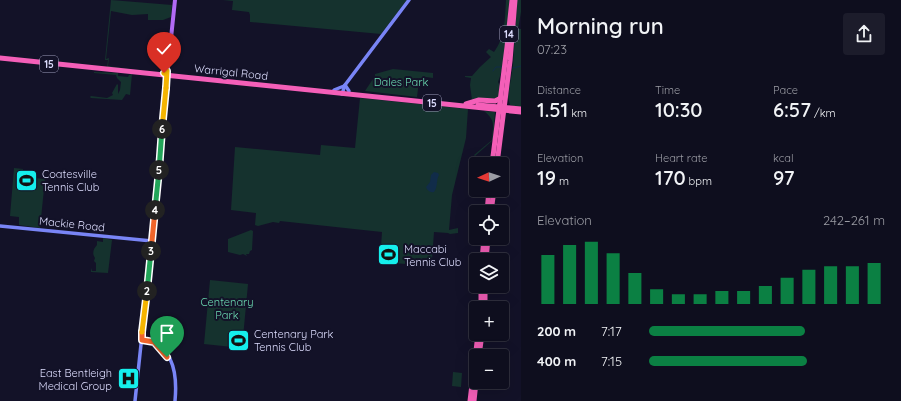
<!DOCTYPE html>
<meta charset="utf-8">
<style>
:root{--surface:#0e0e1e;--page:#1c1c2b;--text:#f1f3f6;--muted:#9b9ca4;--line:#2e2e3c;--accent:#0b8043}
body{margin:0;font-family:Quicksand,sans-serif;background:var(--page);color:var(--text);height:100vh;display:flex;flex-direction:column;font-size:15px;white-space:nowrap}
*{box-sizing:border-box;margin:0}
p{font-size:13px;color:var(--muted)}
.icon{flex:none;width:22px;height:22px;fill:none;stroke:currentColor;stroke-width:2;stroke-linecap:round;stroke-linejoin:round}
.map{position:relative;flex:1;overflow:hidden}
.side{display:flex;flex-direction:column;background:var(--surface);width:380px}
.side>*{flex:none}
.needle{width:26px;rotate:267deg}
.controls{position:absolute;left:469px;top:157px;display:grid;gap:8px}
.controls a{display:grid;place-items:center;width:40px;height:40px;border-radius:4px;background:var(--surface);box-shadow:0 4px 16px #0002,0 0 0 1px var(--line);font-size:20px}
.pin{position:absolute;display:grid;place-items:center;width:34px;height:34px;color:#fff;margin:-41px -17px;border-radius:50% 50% 50% 0;rotate:-45deg;box-shadow:0 0 4px #0007}
.pin .icon{rotate:45deg}
.km{position:absolute;width:20px;height:20px;margin:-10px;border-radius:50%;background:#222;color:#fff;font-size:11px;line-height:20px;text-align:center}
.round{display:grid;place-items:center;flex:none;width:42px;height:42px;border-radius:4px;background:var(--page)}
.headline{display:flex;align-items:center;justify-content:space-between;height:68px;padding:0 16px}
h1{font-size:22px;font-weight:600;line-height:30px}
.stats{display:grid;grid-template-columns:repeat(3,1fr);gap:6px;height:68px;padding:4px 16px}
.stats div{display:grid;align-content:center}
.stats b{font-size:20px;font-weight:600}
.stats small{font-size:11px;font-weight:400}
.stats p{font-size:11px}
.chart{height:112px;padding:8px 16px}
.chart p{display:flex;justify-content:space-between}
.chart svg{width:100%;height:72px;margin-top:4px;stroke:var(--accent);stroke-width:6}
ul{padding:0 16px;list-style:none;font-size:13px}
li{display:grid;grid-template-columns:64px 48px 1fr;align-items:center;height:30px}
li i{height:10px;border-radius:5px;background:var(--accent)}
main{display:flex;flex:1;min-height:0}
.map>svg:first-child{display:block}
</style>
<main>
<div class="map">
<svg width="521" height="401" viewBox="0 0 521 401">
<rect width="100%" height="100%" fill="#131228"/>
<g fill="#15322e">
<polygon points="111,0 172,5 171,17 163,20 148,20 148,14 132,15 111,11 106,59 109,58 108,66 129,69 107,68 108,60 105,60"/>
<polygon points="223,0 407,0 381,34 250,22 250,15 249,12 232,10 233,1"/>
<path d="M506 0H510L503 67 498 82 500 86 499 98 472 100 470 85 471 78 465 77V76H472L480 67 491 57 486 52 489 49 494 52C505 38 505 18 506 0Z"/>
<polygon points="517,0 521,0 521,12 518,29 521,29 521,108 510,105 508,97 513,65"/>
<polygon points="393,69 433,73 433,78 426,77 419,81 417,97 365,91 375,76 375,74"/>
<polygon points="94,72 118,73 118,76 128,77 129,75 132,74 130,95 126,94 122,100 91,98 90,97 91,96 107,98 113,95 112,93 117,84 118,85 118,94 120,90 121,82 117,78 116,75 94,73"/>
<polygon points="360,98 468,109 466,138 452,195 449,230 458,228 458,233 450,234 448,233 434,232 432,260 407,261 406,264 380,262 382,232 280,221 279,223 273,222 258,226 255,225 256,213 231,210 235,147 320,155 321,145 355,148"/>
<path d="M484 111 495 112 493 140 475 156 474 155 492 140C493 125 496 121 484 111Z"/>
<polygon points="14,168 23,169 23,174 24,177 45,179 40,228 19,225 19,217 10,216"/>
<polygon points="251,230 253,231 252,250 250,251 249,254 246,254 247,256 243,254 240,255 228,252 228,239"/>
<path d="M103 238 112 240 108 273 91 272V268L92 271H96V263L94 261 95 258C92 254 93 249 97 245V241L103 242Z"/>
<polygon points="210,280 248,284 242,348 204,344"/>
<polygon points="453,372 462,373 461,387 452,386"/>
</g>
<path fill="#112c49" d="M434 172 438 173 439 175C436 180 438 187 434 192 430 193 427 190 426 187L430 182 431 175Z"/>
<g fill="none" stroke-linecap="round" stroke-linejoin="round">
<g stroke="#112c49" stroke-width="1">
<polyline points="513,68 521,66"/>
<polyline points="493,71 496,67 502,67"/>
</g>
<g stroke="#7985f6" stroke-width="3.5">
<polyline points="345,85 349,91"/>
<polyline points="334,90 344,86"/>
<polyline points="342,94 345,85 409,0"/>
<polyline points="0,226 152,241"/>
<path d="M142 340C146 340 151 340 154 342 175 353 177 380 175 401"/>
<polyline points="135,401 156,203 167,76"/>
</g>
<polyline stroke="#b16af5" stroke-width="4" points="167,76 175,0"/>
<g stroke="#f45fb8" stroke-width="5">
<polyline points="0,58 521,112"/>
<polyline points="466,104 479,100 495,101 501,98"/>
<polyline points="478,105 521,109"/>
<polyline points="492,164 507,47 512,0"/>
<polyline points="497,164 510,61 515,0"/>
<polyline points="487,212 489,190"/>
<polyline points="491,212 494,190"/>
<polyline points="482,260 484,238"/>
<polyline points="486,260 488,238"/>
<polyline points="481,308 481,286"/>
<polyline points="485,308 485,286"/>
<polyline points="479,356 482,334"/>
<polyline points="470,401 478,334"/>
<polyline points="474,401 476,382"/>
</g>
</g>
<g fill="none" stroke-linecap="round" stroke-linejoin="round">
<defs>
<polyline id="split-1" points="142,332 142,340 154,342 167,357"/>
<polyline id="split-2" points="142,332 147,291"/>
<polyline id="split-3" points="147,291 151,251"/>
<polyline id="split-4" points="151,251 155,210"/>
<polyline id="split-5" points="155,210 159,170"/>
<polyline id="split-6" points="159,170 162,129"/>
<polyline id="split-7" points="162,129 166,88"/>
<polyline id="split-8" points="164,73 167,71 166,88"/>
</defs>
<use href="#split-1" stroke="#fff" stroke-width="8"/>
<use href="#split-2" stroke="#fff" stroke-width="8"/>
<use href="#split-3" stroke="#fff" stroke-width="8"/>
<use href="#split-4" stroke="#fff" stroke-width="8"/>
<use href="#split-5" stroke="#fff" stroke-width="8"/>
<use href="#split-6" stroke="#fff" stroke-width="8"/>
<use href="#split-7" stroke="#fff" stroke-width="8"/>
<use href="#split-8" stroke="#fff" stroke-width="8"/>
<use href="#split-1" stroke="#f0652b" stroke-width="5"/>
<use href="#split-2" stroke="#f5b400" stroke-width="5"/>
<use href="#split-3" stroke="#22a559" stroke-width="5"/>
<use href="#split-4" stroke="#f0652b" stroke-width="5"/>
<use href="#split-5" stroke="#22a559" stroke-width="5"/>
<use href="#split-6" stroke="#22a559" stroke-width="5"/>
<use href="#split-7" stroke="#f5b400" stroke-width="5"/>
<use href="#split-8" stroke="#f5b400" stroke-width="5"/>
</g>
<defs>
<symbol id="stadium-square" viewBox="-11 -11 22 22"><rect x="-9" y="-9" width="18" height="18" rx="4" fill="#15efec" stroke="#131228"/><path d="M0-5a6.5 5 0 1 0 0 10a6.5 5 0 1 0 0-10ZM-3.5-1.8h7v3.6h-7Z" fill="#111"/></symbol>
<symbol id="hospital-square" viewBox="-11 -11 22 22"><rect x="-9" y="-9" width="18" height="18" rx="4" fill="#15efec" stroke="#131228"/><path d="M-5-5h3v3.5h4V-5h3V5h-3V1.5h-4V5h-3Z" fill="#111"/></symbol>
</defs>
<g fill-rule="evenodd">
<use href="#stadium-square" x="14" y="168" width="25" height="25"/>
<use href="#stadium-square" x="376" y="242" width="25" height="25"/>
<use href="#stadium-square" x="226" y="328" width="25" height="25"/>
<use href="#hospital-square" x="116" y="366" width="25" height="25"/>
</g>
<g text-anchor="middle" dominant-baseline="central" stroke-width="4" stroke-linejoin="round" paint-order="stroke">
<g fill="#131228" stroke="#a09fbd" stroke-width="1">
<rect x="500" y="26" width="18" height="16" rx="3"/>
<rect x="40" y="56" width="18" height="16" rx="3"/>
<rect x="423" y="95" width="18" height="16" rx="3"/>
</g>
<g font-size="10" font-weight="bold" fill="#dcdcfd">
<text x="509" y="34">14</text>
<text x="49" y="64">15</text>
<text x="432" y="103">15</text>
</g>
<g font-size="11" fill="#dcdcfd" stroke="#131228">
<text transform="translate(231 72) rotate(6)">Warrigal Road</text>
<text transform="translate(72 224) rotate(6)">Mackie Road</text>
</g>
<g font-size="11" fill="#6bd9b1" stroke="#131228">
<text x="401" y="82">Dales Park</text>
<text x="227" y="302">Centenary<tspan x="227" dy="13">Park</tspan></text>
</g>
<g font-size="11" fill="#dcdcfd" stroke="#131228" text-anchor="start">
<text x="42" y="174">Coatesville<tspan x="42" dy="13">Tennis Club</tspan></text>
<text x="404" y="249">Maccabi<tspan x="404" dy="13">Tennis Club</tspan></text>
<text x="254" y="334">Centenary Park<tspan x="254" dy="13">Tennis Club</tspan></text>
<text x="112" y="373" text-anchor="end">East Bentleigh<tspan x="112" dy="13">Medical Group</tspan></text>
</g>
</g>
</svg>
<div class="controls">
<a><svg class="needle" viewBox="-14 -14 28 28"><path d="M0-13l5 13h-10z" fill="#e53935"/><path d="M0 13l5-13h-10z" fill="#9b9ca4"/></svg></a>
<a><svg class="icon" aria-label="locate" viewBox="0 0 24 24"><circle cx="12" cy="12" r="6"/><path d="M12 2v4M12 18v4M2 12h4M18 12h4"/></svg></a>
<a><svg class="icon" aria-label="layers" viewBox="0 0 24 24"><path d="M12 4l9 5-9 5-9-5zM3 14l9 5 9-5"/></svg></a>
<a>+</a>
<a>−</a>
</div>
<div class="pin" style="left:167px;top:357px;background:#1e9e55"><svg class="icon" aria-label="arrive" viewBox="0 0 24 24"><path d="M6 21V4h12l-3 4 3 4H6"/></svg></div>
<div class="pin" style="left:164px;top:73px;background:#d93025"><svg class="icon" aria-label="check" viewBox="0 0 24 24"><path d="M5 12l5 5 9-10"/></svg></div>
<b class="km" style="left:147px;top:291px">2</b>
<b class="km" style="left:151px;top:251px">3</b>
<b class="km" style="left:155px;top:210px">4</b>
<b class="km" style="left:159px;top:170px">5</b>
<b class="km" style="left:162px;top:129px">6</b>
</div>
<section class="side">
<div class="headline"><div><h1>Morning run</h1><p>07:23</p></div><a class="round"><svg class="icon" aria-label="share" viewBox="0 0 24 24"><path d="M12 15V3M7 8l5-5 5 5M5 13v7h14v-7"/></svg></a></div>
<div class="stats">
<div><p>Distance</p><b>1.51<small> km</small></b></div>
<div><p>Time</p><b>10:30</b></div>
<div><p>Pace</p><b>6:57<small> /km</small></b></div>
</div>
<div class="stats">
<div><p>Elevation</p><b>19<small> m</small></b></div>
<div><p>Heart rate</p><b>170<small> bpm</small></b></div>
<div><p>kcal</p><b>97</b></div>
</div>
<div class="chart"><p><span>Elevation</span>242–261 m</p>
<svg viewBox="0 0 160 44" preserveAspectRatio="none"><path d="M5 44V14M15 44V8M25 44V6M35 44V13M45 44V25M55 44V35M65 44V38M75 44V38M85 44V36M95 44V36M105 44V33M115 44V28M125 44V23M135 44V21M145 44V21M155 44V19"/></svg>
</div>
<ul>
<li><b>200 m</b>7:17<i style="width:66%"></i></li>
<li><b>400 m</b>7:15<i style="width:67%"></i></li>
</ul>
</section>
</main>
